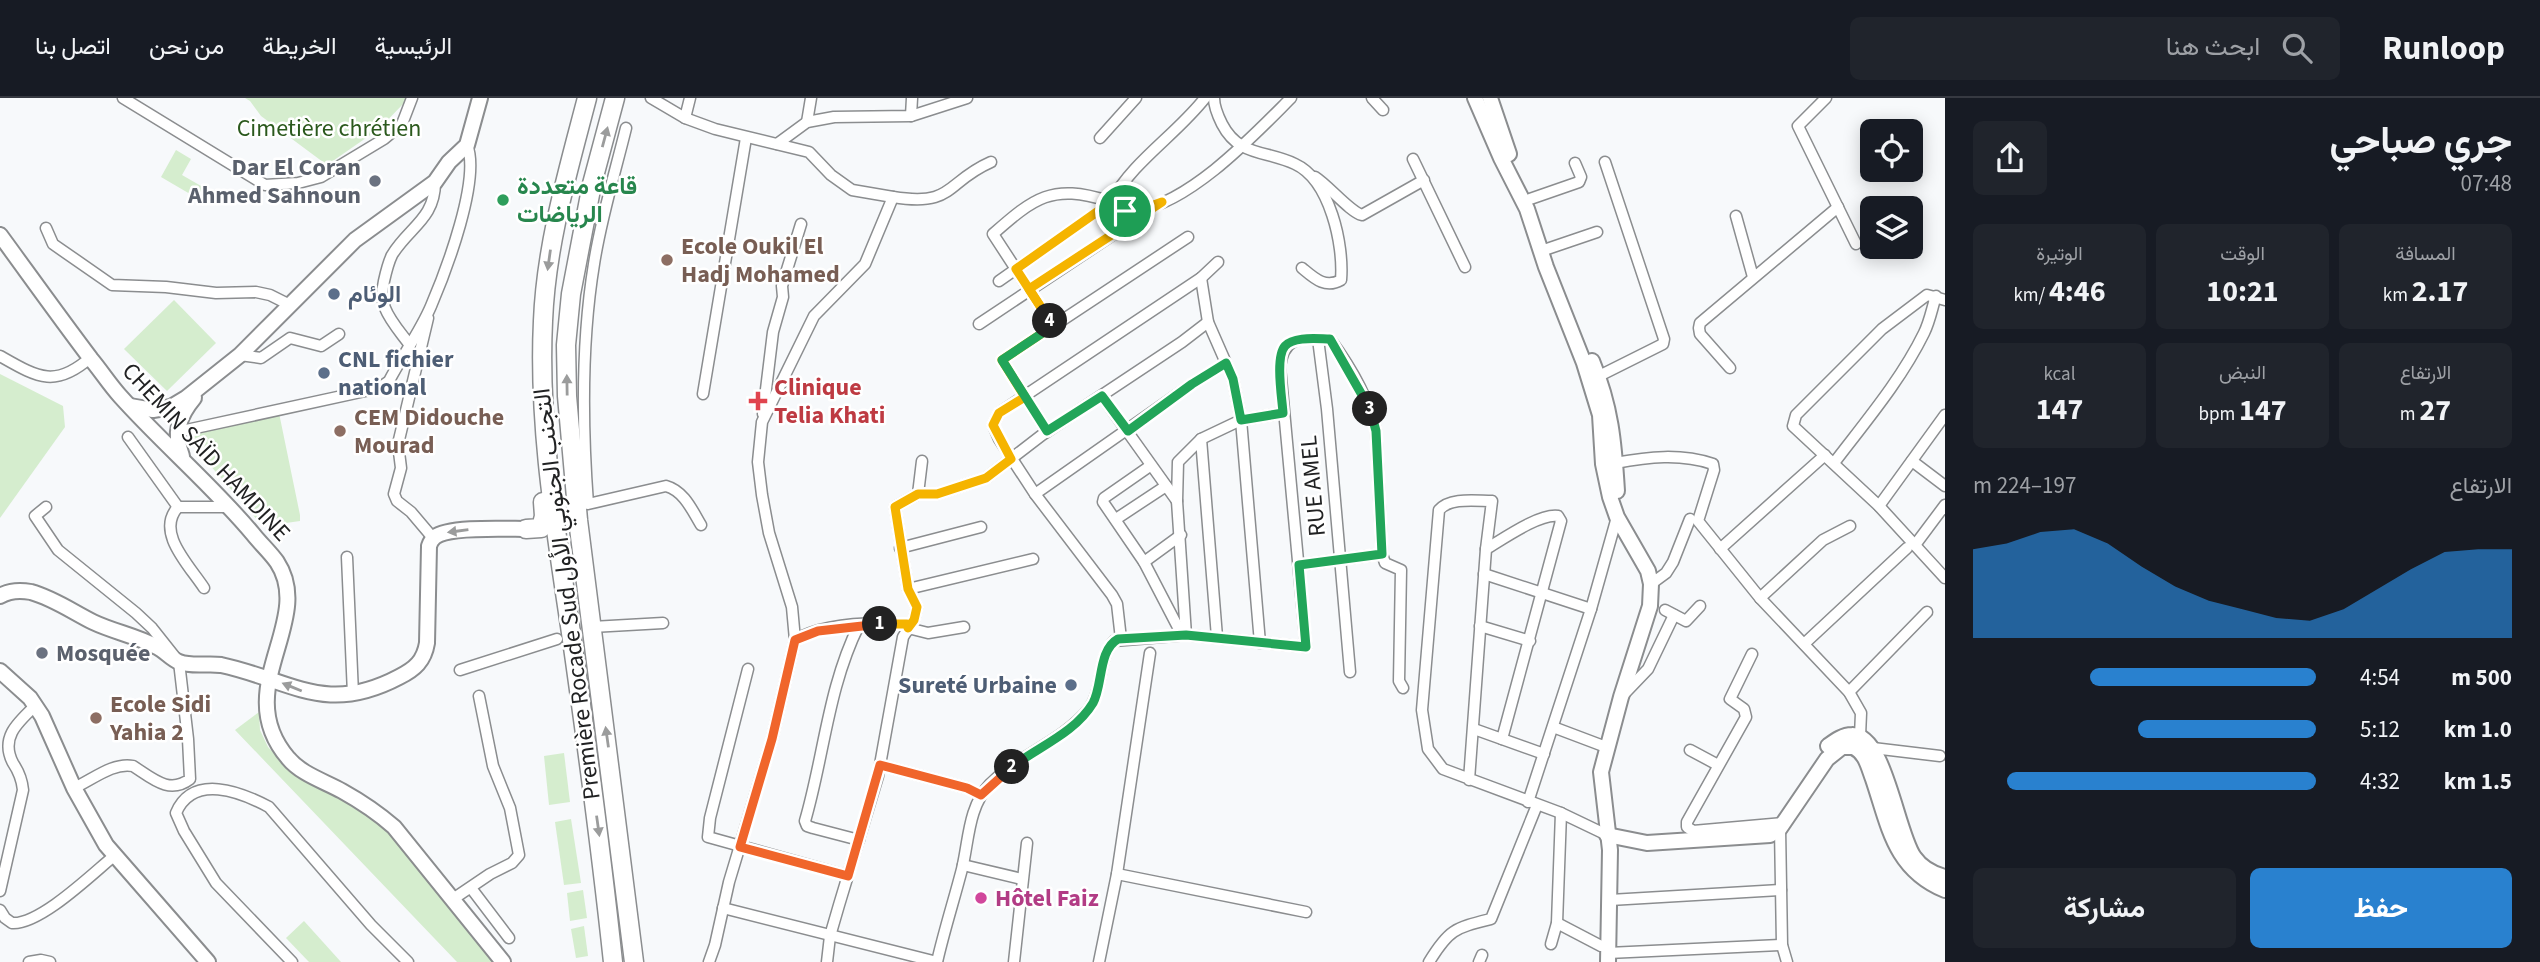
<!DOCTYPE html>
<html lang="ar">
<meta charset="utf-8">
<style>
:root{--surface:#171b24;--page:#20242c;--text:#f1f3f6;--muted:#9ea1a6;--line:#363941;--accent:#2981cf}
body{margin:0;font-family:"Source Sans 3",Vazirmatn,sans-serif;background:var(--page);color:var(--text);direction:rtl;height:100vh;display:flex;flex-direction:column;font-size:26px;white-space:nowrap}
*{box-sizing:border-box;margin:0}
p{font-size:23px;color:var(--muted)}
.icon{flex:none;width:38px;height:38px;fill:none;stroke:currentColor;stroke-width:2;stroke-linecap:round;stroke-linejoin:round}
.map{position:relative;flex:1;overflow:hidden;direction:ltr}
.panel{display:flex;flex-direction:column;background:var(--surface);width:595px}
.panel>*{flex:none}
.fabs{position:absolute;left:1860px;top:21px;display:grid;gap:14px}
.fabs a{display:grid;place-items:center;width:63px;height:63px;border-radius:10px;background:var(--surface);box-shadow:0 4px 18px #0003;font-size:35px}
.pin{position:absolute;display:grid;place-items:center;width:60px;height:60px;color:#fff;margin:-30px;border:4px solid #fff;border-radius:50%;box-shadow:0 2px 7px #0007}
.km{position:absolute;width:35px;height:35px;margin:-18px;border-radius:50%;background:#222;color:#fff;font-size:19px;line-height:35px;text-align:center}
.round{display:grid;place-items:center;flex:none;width:74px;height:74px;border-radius:10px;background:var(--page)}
.headline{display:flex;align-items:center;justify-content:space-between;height:119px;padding:0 28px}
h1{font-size:38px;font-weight:700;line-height:52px}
.metrics{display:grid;grid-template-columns:repeat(3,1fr);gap:10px;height:119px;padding:7px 28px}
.metrics div{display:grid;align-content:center;border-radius:10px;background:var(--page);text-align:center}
.metrics b{font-size:30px;font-weight:700}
.metrics small{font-size:19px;font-weight:400}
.metrics p{font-size:19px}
.chart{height:196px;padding:14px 28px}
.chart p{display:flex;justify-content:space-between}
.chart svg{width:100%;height:126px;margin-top:7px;fill:var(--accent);opacity:.7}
.action{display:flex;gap:14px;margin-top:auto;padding:14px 28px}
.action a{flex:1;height:80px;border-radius:10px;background:var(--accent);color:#fff;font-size:28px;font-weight:700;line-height:80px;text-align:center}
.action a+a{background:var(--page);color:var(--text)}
ul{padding:0 28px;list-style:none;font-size:23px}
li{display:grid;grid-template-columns:112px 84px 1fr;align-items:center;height:52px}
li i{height:18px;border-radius:9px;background:var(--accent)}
header{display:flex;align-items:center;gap:42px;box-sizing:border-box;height:98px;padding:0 35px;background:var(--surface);border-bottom:2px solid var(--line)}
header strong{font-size:33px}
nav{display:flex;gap:38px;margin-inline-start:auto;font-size:24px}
.search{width:490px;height:63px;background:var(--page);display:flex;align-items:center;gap:18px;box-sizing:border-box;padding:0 24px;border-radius:10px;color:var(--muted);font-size:26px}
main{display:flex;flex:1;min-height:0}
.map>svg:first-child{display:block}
</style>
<header>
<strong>Runloop</strong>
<div class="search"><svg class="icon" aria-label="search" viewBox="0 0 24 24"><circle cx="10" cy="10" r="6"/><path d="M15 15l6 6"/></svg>ابحث هنا</div>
<nav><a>الرئيسية</a><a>الخريطة</a><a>من نحن</a><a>اتصل بنا</a></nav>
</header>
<main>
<section class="panel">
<div class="headline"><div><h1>جري صباحي</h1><p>07:48</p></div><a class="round"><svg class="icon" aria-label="share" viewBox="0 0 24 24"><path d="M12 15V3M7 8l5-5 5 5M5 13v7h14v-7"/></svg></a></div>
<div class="metrics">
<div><p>المسافة</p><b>2.17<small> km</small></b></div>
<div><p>الوقت</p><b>10:21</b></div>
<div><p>الوتيرة</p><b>4:46<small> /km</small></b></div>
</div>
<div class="metrics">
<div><p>الارتفاع</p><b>27<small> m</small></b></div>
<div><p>النبض</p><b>147<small> bpm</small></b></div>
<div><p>kcal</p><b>147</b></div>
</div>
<div class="chart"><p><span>الارتفاع</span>197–224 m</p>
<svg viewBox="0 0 160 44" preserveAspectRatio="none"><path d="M0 44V13L10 11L20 7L30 6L40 11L50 19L60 26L70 31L80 34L90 37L100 38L110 34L120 27L130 20L140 14L150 13L160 13V44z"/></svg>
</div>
<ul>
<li><b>500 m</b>4:54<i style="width:66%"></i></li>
<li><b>1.0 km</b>5:12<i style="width:52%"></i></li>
<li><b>1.5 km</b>4:32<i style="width:90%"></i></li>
</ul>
<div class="action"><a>حفظ</a><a>مشاركة</a></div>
</section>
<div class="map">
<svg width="1945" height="864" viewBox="0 0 1945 864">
<rect width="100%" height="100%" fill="#f7f9fb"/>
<g fill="#d5edce">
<polygon points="245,0 406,0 404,5 379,31 327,67 261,18 250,3"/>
<polygon points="176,52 191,61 182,77 208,92 202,103 161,79"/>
<polygon points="174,202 216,245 167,293 124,251"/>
<polygon points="0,276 63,308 65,329 0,420"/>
<polygon points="279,315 300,417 300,423 272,427 271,422 259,424 190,344 188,336"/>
<polygon points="259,614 260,632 268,649 282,664 304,682 364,713 395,740 493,864 457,864 235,632"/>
<polygon points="564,655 570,704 549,707 544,658"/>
<polygon points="571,721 581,785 564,787 555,724"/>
<polygon points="583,792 587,820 570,823 567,795"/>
<polygon points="304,823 341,864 309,864 286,840"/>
<polygon points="584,828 588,858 576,860 571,831"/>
</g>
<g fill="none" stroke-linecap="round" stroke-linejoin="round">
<defs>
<g id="street">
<polyline points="123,0 265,87 298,85 321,79 384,41 402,26 412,0"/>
<polyline points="651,0 685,20 715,31 809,54 831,77 852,92 893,99 865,166 814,218 762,324 758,364 762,397 769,435 792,509 795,542 772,641 729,784 715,847 709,864"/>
<path d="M1214 0C1214 9 1218 18 1222 26 1239 59 1266 52 1295 66 1330 82 1344 147 1341 182 1325 191 1314 180 1302 170"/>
<polyline points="1372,0 1383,12"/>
<polyline points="1826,0 1798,28 1856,146"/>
<polyline points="911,18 912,0"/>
<polyline points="685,20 690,0"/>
<polyline points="807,24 811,0"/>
<path d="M626 30C615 75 601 120 594 166 581 245 582 326 588 406L666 388C684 393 692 412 701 427"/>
<polyline points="1100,40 1136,0"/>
<polyline points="777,46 807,24 834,19 911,18 967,0"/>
<polyline points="1413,61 1465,169"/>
<path d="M1315 79C1329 88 1350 114 1362 117L1424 82"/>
<path d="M893 99C955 109 945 84 991 64"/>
<polyline points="1530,101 1579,84 1581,79 1575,65"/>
<polyline points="1736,118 1753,179"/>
<polyline points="46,130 53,146 112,187 166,189 216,195 256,194 270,197 290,207"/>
<polyline points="1547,151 1597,134"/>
<polyline points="1201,180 1208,224 1233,281 1241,322 1260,545"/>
<path d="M999 183 1111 104C1133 63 1176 37 1205 0"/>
<polyline points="1945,202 1927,197 1882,231 1796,317 1793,328 1879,408 1945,480"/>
<polyline points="428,220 398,346 401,370 394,396 397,403 411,414 433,440"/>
<polyline points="979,226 1147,114"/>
<path d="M1053 228 993 136C1034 100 1052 85 1108 103 1118 107 1126 115 1137 113 1192 103 1253 38 1291 0"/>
<polyline points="1318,241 1327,311 1350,574"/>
<path d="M409 246C401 235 390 223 385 210 381 201 382 192 384 183 386 174 388 165 392 157 409 129 435 121 435 84"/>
<polyline points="240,257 261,260 290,240 321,248 339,236"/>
<path d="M0 258C37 279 55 291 91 259"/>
<polyline points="1730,270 1700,236 1699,230 1700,225 1838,109"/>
<polyline points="1599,278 1663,246 1664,241 1605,64"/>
<polyline points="703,296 746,40"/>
<polyline points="1102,298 1177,403"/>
<polyline points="763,316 773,234 783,199 782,188 801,126"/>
<polyline points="1047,333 1002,262 1188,139"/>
<path d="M177 334 379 290 389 283C402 258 420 234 431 208 446 173 481 81 467 47"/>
<polyline points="128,339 178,409"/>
<polyline points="1201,341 1217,539"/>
<polyline points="1912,363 1945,388"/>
<path d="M1615 365C1648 359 1680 355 1713 366L1714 372 1698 423 1760 500 1849 594 1861 615 1860 638"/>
<path d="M1834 365C1866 323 1901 282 1924 235 1930 223 1932 210 1936 198"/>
<polyline points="1150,368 1104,400 1103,404 1144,464 1182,537"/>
<polyline points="918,396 922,363"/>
<polyline points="1035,396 1192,286 1226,265"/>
<polyline points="1879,408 1945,317"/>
<path d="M46 409 35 418 58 452 136 515 152 530 179 564 188 641 190 681C169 697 152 680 133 668 113 664 92 682 74 690"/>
<polyline points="1116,421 1166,388"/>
<polyline points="1915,447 1945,407"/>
<polyline points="900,450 981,429"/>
<path d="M1486 451C1503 441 1540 415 1558 418L1561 423 1502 641"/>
<polyline points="1720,451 1825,357"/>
<polyline points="347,459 353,596"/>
<polyline points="1144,464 1181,437"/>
<polyline points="1299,467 1382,456"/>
<polyline points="1484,476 1591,511"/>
<polyline points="1651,486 1666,475 1673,464 1690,421"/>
<path d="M204 490C189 467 155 434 178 409H231"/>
<polyline points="908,491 1033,461"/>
<polyline points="1760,500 1823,442 1850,428"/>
<polyline points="1665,512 1686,523 1700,508"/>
<path d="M859 527C828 589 824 658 805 723L807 728 813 730 859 742"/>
<polyline points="1480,528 1530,543"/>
<polyline points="592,529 663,525"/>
<polyline points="1186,537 1177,403 1178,364 1201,341 1241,322 1283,315"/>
<polyline points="1121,541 1117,506 1112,497 1035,396 999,341 993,327 999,315 1201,180 1218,164"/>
<path d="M795 542C825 524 873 524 907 526L908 530 928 535 964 529"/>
<polyline points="1804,546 1907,450"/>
<polyline points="1752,556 1730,601 1744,611 1746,619 1687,724 1687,729 1693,733 1783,725"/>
<polyline points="748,571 710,720 708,739 848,778"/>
<polyline points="460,572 557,541"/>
<polyline points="1849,594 1927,514"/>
<polyline points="1625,595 1648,571 1674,517"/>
<polyline points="1553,629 1606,649"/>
<polyline points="1474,631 1544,656"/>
<polyline points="1873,650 1940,658"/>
<polyline points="1690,652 1718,667"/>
<polyline points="880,667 967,690 981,697"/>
<path d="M1469 682 1486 451 1492 403C1476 403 1450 399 1439 412L1422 612 1428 651 1443 671 1561 715 1607 737"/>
<polyline points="1528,704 1591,511 1617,419"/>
<polyline points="1780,730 1782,847 1787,864"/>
<polyline points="963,767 1022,781"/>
<polyline points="1117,776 1306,814"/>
<polyline points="471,790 509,840"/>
<path d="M0 793 23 692C22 681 19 674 13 665 0 640 17 625 35 608"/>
<polyline points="453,801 490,776 512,765 519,757 510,710 493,668 479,598"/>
<polyline points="1610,802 1781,792"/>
<polyline points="723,810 937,864"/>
<path d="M0 812 5 820 12 825C40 827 92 776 114 758"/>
<polyline points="1557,825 1601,848"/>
<polyline points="1551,846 1557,825 1561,715"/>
<polyline points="1608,855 1782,847"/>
<polyline points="29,864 41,862 50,864"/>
<path d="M292 864 216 785 184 733 176 715C193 675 241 694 269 709L371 827 408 864"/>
<polyline points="827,864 830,838 839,807 878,678 903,539 914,522 917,509 908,491 895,409 918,396 937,396 986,380 1042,337 1182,244 1208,224"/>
<path d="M937 864C944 833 954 802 962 771 969 742 968 709 990 686 1019 657 1061 644 1088 612 1104 592 1097 561 1114 543L1186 537 1306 549 1280 269C1284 236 1302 241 1330 241 1350 268 1369 300 1376 333L1382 456 1385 465 1401 472 1399 583 1403 590"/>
<polyline points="1014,864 1027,745"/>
<polyline points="1099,864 1117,776 1150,555"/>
<path d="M1429 864C1449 831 1455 830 1491 821L1537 707"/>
<polyline points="1479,864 1482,857"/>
</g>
<g id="secondary">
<polyline points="1475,0 1501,60 1527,111 1546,169 1584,265 1600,317 1603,366 1610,399 1617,419 1648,473 1651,486 1650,508 1621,599 1601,674 1610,752 1608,864"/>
<polyline points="1490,0 1509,56"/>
<path d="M0 137C30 178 60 220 91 261 101 273 110 287 120 298 163 346 212 387 253 436 260 445 270 454 277 464 316 523 229 591 288 660 301 676 324 683 342 693 360 703 378 715 394 729L503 864"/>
<path d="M1592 263C1611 309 1614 344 1617 393"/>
<polyline points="130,308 153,312 171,309 186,300 240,257 355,142 435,84 449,64 467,47 480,0"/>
<path d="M182 358C173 335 179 318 194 300"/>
<path d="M0 498C10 492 20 492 31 494 53 500 73 514 93 524 114 534 137 538 157 549 165 553 171 561 179 564 192 569 208 565 221 567 291 582 325 618 399 579 415 571 424 563 427 545L429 448C430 445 432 441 435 439 448 428 507 431 526 431"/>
<polyline points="0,573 30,600 42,618 74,690 106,747 208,864"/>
<path d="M1828 648C1835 643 1843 637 1852 637 1885 636 1897 736 1914 759 1921 769 1933 776 1945 779"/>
<path d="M1607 737 1647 745 1770 737 1780 730 1827 661 1842 649H1853C1866 655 1868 668 1873 681 1889 728 1894 771 1945 792"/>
</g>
<g id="highway">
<path d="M587 0C568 73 546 147 543 223 538 325 555 427 570 528 586 640 601 751 613 864"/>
<polyline points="615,0 592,86 571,196 566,247 567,298 578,422 634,864"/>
<polyline points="526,431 541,430 544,418 543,404"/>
</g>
</defs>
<use href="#street" stroke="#8b8d8f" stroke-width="13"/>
<use href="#secondary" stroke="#8b8d8f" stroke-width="18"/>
<use href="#highway" stroke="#8b8d8f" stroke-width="21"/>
<use href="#street" stroke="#fff" stroke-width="10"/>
<use href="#secondary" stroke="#fff" stroke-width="14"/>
<use href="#highway" stroke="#fff" stroke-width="18"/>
</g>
<defs><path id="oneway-solid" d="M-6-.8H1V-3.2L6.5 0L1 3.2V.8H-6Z" transform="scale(1.75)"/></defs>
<g fill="#9b9c9c">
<use href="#oneway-solid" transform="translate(605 39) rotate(-75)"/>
<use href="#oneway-solid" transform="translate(549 162) rotate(98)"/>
<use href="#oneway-solid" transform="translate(567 287) rotate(-91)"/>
<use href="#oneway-solid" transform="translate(458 433) rotate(172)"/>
<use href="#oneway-solid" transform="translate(292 589) rotate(-158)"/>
<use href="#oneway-solid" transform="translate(607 639) rotate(-98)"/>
<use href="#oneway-solid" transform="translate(598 728) rotate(82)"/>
</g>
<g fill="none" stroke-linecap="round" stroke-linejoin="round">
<defs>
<polyline id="split-1" points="880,526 907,526 908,530 914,522 917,509 908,491 895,409 918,396 937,396 986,380 1011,361 993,327 999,315 1025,299 1002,262 1053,228 1016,171 1111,104 1125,113"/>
<polyline id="split-2" points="880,526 818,533 795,542 772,641 740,749 848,778 880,667 967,690 981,697 1012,669"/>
<path id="split-3" d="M1012 669C1038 649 1075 635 1093 605 1103 587 1098 552 1118 541L1186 537 1306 549 1299 467 1382 456 1376 333 1370 311"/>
<path id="split-4" d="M1050 223 1053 228 1002 262 1047 333 1102 298 1128 333 1192 286 1226 265 1233 281 1241 322 1283 315C1282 300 1275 259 1285 248 1294 238 1318 241 1330 241L1370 311"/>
<polyline id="split-5" points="1050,223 1029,191 1162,104 1135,114 1125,113"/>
</defs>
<use href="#split-1" stroke="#fff" stroke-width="14"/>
<use href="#split-2" stroke="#fff" stroke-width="14"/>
<use href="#split-3" stroke="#fff" stroke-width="14"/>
<use href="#split-4" stroke="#fff" stroke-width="14"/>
<use href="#split-5" stroke="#fff" stroke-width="14"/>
<use href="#split-1" stroke="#f5b400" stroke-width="9"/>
<use href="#split-2" stroke="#f0652b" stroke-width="9"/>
<use href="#split-3" stroke="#22a559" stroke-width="9"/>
<use href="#split-4" stroke="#22a559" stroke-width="9"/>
<use href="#split-5" stroke="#f5b400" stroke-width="9"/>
</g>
<g fill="#6b7280" stroke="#fff" stroke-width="2.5">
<circle cx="375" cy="83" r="7"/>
<circle cx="42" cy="555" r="7"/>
</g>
<circle fill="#2e9e5b" stroke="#fff" stroke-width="2.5" cx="503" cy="102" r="7"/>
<g fill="#8d6e63" stroke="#fff" stroke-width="2.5">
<circle cx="667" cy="162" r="7"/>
<circle cx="340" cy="333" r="7"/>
<circle cx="96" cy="620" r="7"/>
</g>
<g fill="#5c6f8a" stroke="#fff" stroke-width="2.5">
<circle cx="334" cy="196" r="7"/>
<circle cx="324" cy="275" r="7"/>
<circle cx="1071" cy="587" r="7"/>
</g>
<path fill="#e0444e" stroke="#fff" stroke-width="2.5" d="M754.5 292.5h7v7h7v7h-7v7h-7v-7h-7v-7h7z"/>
<circle fill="#d1479c" stroke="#fff" stroke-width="2.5" cx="981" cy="800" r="7"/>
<g text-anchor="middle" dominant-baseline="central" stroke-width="5" stroke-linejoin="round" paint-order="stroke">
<g font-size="24" fill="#2b591d" stroke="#fff">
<text x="329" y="30">Cimetière chrétien</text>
</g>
<g font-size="24" font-weight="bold" fill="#5b616d" stroke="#fff" text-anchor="end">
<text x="361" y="69">Dar El Coran<tspan x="361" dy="28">Ahmed Sahnoun</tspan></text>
<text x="56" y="555" text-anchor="start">Mosquée</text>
</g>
<g font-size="24" font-weight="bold" fill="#27864d" stroke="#fff" text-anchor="start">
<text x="517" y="88">قاعة متعددة<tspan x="517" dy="28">الرياضات</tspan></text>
</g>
<g font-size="24" font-weight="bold" fill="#785e54" stroke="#fff" text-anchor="start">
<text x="681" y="148">Ecole Oukil El<tspan x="681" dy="28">Hadj Mohamed</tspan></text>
<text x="354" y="319">CEM Didouche<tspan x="354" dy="28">Mourad</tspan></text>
<text x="110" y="606">Ecole Sidi<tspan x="110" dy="28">Yahia 2</tspan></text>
</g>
<g font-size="24" font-weight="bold" fill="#4e5e75" stroke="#fff" text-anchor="start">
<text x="348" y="196">الوئام</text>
<text x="338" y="261">CNL fichier<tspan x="338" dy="28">national</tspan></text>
<text x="1057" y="587" text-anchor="end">Sureté Urbaine</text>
</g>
<g font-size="24" font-weight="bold" fill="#be3a42" stroke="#fff" text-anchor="start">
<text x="774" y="289">Clinique<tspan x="774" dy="28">Telia Khati</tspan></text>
</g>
<g font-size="24" fill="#212223" stroke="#fff">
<text transform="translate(206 354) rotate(47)">CHEMIN SAÏD HAMDINE</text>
<text transform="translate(1313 388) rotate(-95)">RUE AMEL</text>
<text transform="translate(567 496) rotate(-97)">Première Rocade Sud التجنب الجنوبي الأول</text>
</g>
<g font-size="24" font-weight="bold" fill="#b23c85" stroke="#fff" text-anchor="start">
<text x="995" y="800">Hôtel Faiz</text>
</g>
</g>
</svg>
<div class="fabs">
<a><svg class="icon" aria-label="locate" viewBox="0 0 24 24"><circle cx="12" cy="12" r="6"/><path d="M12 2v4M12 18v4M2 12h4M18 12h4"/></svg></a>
<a><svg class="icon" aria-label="layers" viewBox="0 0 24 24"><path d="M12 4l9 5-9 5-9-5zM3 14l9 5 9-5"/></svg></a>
</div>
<div class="pin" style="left:1125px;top:113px;background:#1e9e55"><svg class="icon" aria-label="arrive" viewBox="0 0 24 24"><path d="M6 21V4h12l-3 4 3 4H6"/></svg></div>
<b class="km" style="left:880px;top:526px">1</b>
<b class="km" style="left:1012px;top:669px">2</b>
<b class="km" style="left:1370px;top:311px">3</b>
<b class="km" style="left:1050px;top:223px">4</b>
</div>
</main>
